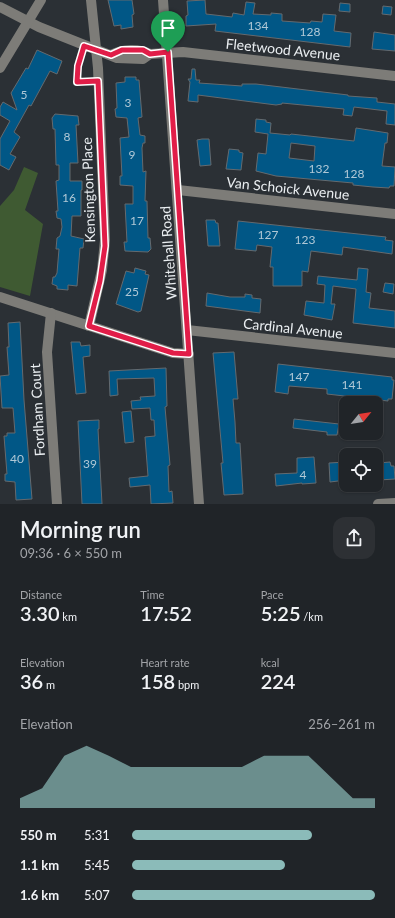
<!DOCTYPE html>
<meta charset="utf-8">
<style>
:root{--surface:#202428;--page:#2d3034;--text:#f1f3f6;--muted:#a2a4a8;--line:#3d4145;--accent:#8bbbb9}
body{margin:0;font-family:Lato,sans-serif;background:var(--page);color:var(--text);height:100vh;display:flex;flex-direction:column;font-size:15px;white-space:nowrap}
*{box-sizing:border-box;margin:0}
p{font-size:13px;color:var(--muted)}
.icon{flex:none;width:22px;height:22px;fill:none;stroke:currentColor;stroke-width:2;stroke-linecap:round;stroke-linejoin:round}
.map{position:relative;height:504px;overflow:hidden}
.drawer{display:flex;flex-direction:column;background:var(--surface);flex:1}
.drawer>*{flex:none}
.needle{width:26px;rotate:60deg}
.buttons{position:absolute;left:339px;top:396px;display:grid;gap:8px}
.buttons a{display:grid;place-items:center;width:44px;height:44px;border-radius:8px;background:var(--surface);box-shadow:0 1px 3px #0004,0 0 0 1px var(--line);font-size:20px}
.pin{position:absolute;display:grid;place-items:center;width:34px;height:34px;color:#fff;margin:-41px -17px;border-radius:50% 50% 50% 0;rotate:-45deg;box-shadow:0 0 4px #0007}
.pin .icon{rotate:45deg}
.round{display:grid;place-items:center;flex:none;width:42px;height:42px;border-radius:12px;background:var(--page)}
.headline{display:flex;align-items:center;justify-content:space-between;height:68px;padding:0 20px}
h1{font-size:22px;font-weight:600;line-height:30px}
.figures{display:grid;grid-template-columns:repeat(3,1fr);gap:6px;height:68px;padding:4px 20px}
.figures div{display:grid;align-content:center}
.figures b{font-size:20px;font-weight:600}
.figures small{font-size:11px;font-weight:400}
.figures p{font-size:11px}
.chart{height:112px;padding:8px 20px}
.chart p{display:flex;justify-content:space-between}
.chart svg{width:100%;height:72px;margin-top:4px;fill:var(--accent);opacity:.7}
ul{padding:0 20px;list-style:none;font-size:13px}
li{display:grid;grid-template-columns:64px 48px 1fr;align-items:center;height:30px}
li i{height:10px;border-radius:5px;background:var(--accent)}
.map>svg:first-child{display:block}
</style>
<div class="map">
<svg width="395" height="504" viewBox="0 0 395 504">
<rect width="100%" height="100%" fill="#2b3035"/>
<polygon fill="#3f5a32" points="24,167 38,173 25,210 43,224 30,296 0,287 0,206 14,190"/>
<g fill="#015786" stroke="#646a6f" fill-rule="evenodd">
<polygon points="108,0 132,0 134,14 132,15 133,27 121,29 121,25 114,26"/>
<polygon points="205,0 206,14 232,17 233,13 244,15 246,2 255,3 253,14 271,15 271,13 282,14 282,21 310,23 311,21 322,22 323,14 336,15 334,31 351,33 350,47 215,31 216,24 186,26 186,16 188,15 187,1"/>
<polygon points="340,3 350,4 350,12 339,11"/>
<polygon points="383,6 392,7 391,15 382,14"/>
<polygon points="374,32 395,35 395,51 372,49"/>
<polygon points="37,50 62,61 57,74 50,71 31,106 29,105 14,132 20,137 10,154 16,157 9,170 0,165 0,139 10,121 0,115 0,107 3,102 17,110 11,93 26,68 28,69"/>
<polygon points="192,69 195,69 196,80 200,80 199,83 242,86 242,84 256,84 348,95 348,96 377,98 377,102 395,104 395,125 386,124 387,111 354,107 352,116 343,115 344,109 282,103 282,104 276,105 198,95 198,102 188,101 190,82 188,79 191,79"/>
<polygon points="125,77 136,77 136,80 139,80 142,117 138,118 140,135 145,136 145,143 143,143 142,148 143,172 146,171 145,201 147,201 148,238 150,238 151,249 148,252 125,251 124,242 127,242 125,204 133,204 133,186 120,185 120,176 122,176 120,138 129,137 127,118 116,117 115,109 117,108 116,83 125,82"/>
<polygon points="55,114 78,116 79,125 76,125 78,163 70,163 70,181 82,181 82,190 81,190 81,216 72,216 71,236 84,239 83,248 80,248 77,286 68,285 68,290 57,289 57,286 52,284 53,277 55,277 57,273 59,249 56,249 57,238 60,236 62,227 61,219 57,218 56,211 58,211 56,181 59,180 59,165 56,165 55,129 53,129 52,118"/>
<path d="M256 119 266 120V122L271 123 270 133 290 135 291 134 354 141 356 128 388 133 387 143H385L382 166 395 167 394 186H390L389 188 373 187 353 185V183L276 176 256 171 258 153 266 154 268 134 255 132ZM291 143 315 146 314 161 289 158Z"/>
<polygon points="202,139 209,139 211,165 200,166 197,140"/>
<polygon points="229,149 239,150 239,152 243,153 241,170 226,169"/>
<polygon points="206,220 215,220 216,223 218,223 220,246 208,246"/>
<polygon points="238,221 386,237 385,240 393,241 392,254 343,247 342,255 311,251 308,272 302,271 302,286 273,286 273,267 270,267 272,247 257,245 256,251 235,249"/>
<polygon points="135,268 146,271 145,274 149,275 141,311 138,312 116,304 126,271 134,273"/>
<polygon points="358,268 368,269 366,292 371,293 369,308 395,311 395,328 353,323 356,289 333,286 331,304 335,304 332,320 304,315 306,301 324,303 325,285 317,284 318,276 357,280"/>
<polygon points="385,283 394,284 393,294 383,292"/>
<polygon points="207,293 230,297 245,297 245,294 252,295 252,298 261,299 260,313 206,306"/>
<polygon points="20,322 24,400 32,499 16,500 15,482 5,481 5,474 7,474 4,436 7,436 7,433 15,433 13,408 2,408 0,376 9,375 7,347 9,347 8,323"/>
<polygon points="71,342 80,342 81,346 90,345 90,356 83,357 86,393 76,394"/>
<polygon points="234,352 238,399 233,399 235,422 236,443 240,443 243,494 224,495 221,463 223,463 213,353"/>
<polygon points="278,364 392,377 392,380 394,380 392,399 388,399 388,401 327,394 327,389 289,386 288,394 275,392"/>
<polygon points="166,368 167,406 165,407 170,465 168,466 169,492 172,491 173,503 151,504 150,485 130,487 129,478 148,476 145,437 155,436 154,420 151,420 150,408 132,409 131,401 141,400 140,397 155,396 154,378 117,379 118,395 110,396 109,371"/>
<polygon points="131,411 134,442 125,443 122,412"/>
<polygon points="294,419 339,424 337,435 327,435 327,432 293,428"/>
<polygon points="99,420 99,429 98,429 102,504 82,504 78,421"/>
<polygon points="314,457 316,483 302,484 302,483 276,486 275,474 297,473 297,458"/>
<polygon points="346,462 346,480 330,482 329,463"/>
<polygon points="390,462 391,466 394,466 395,479 379,480 378,463"/>
</g>
<g fill="none" stroke-linecap="round" stroke-linejoin="round">
<polyline stroke="#8d9296" stroke-width="1.5" stroke-dasharray="3 2" stroke-linecap="butt" points="82,54 78,66 77,82 88,82"/>
<g stroke="#7d7c78" stroke-width="10">
<polyline points="163,0 199,504"/>
<path d="M0 7 39 27 117 58 143 59 150 54C138 48 123 49 111 55"/>
<polyline points="150,54 183,52 395,76"/>
<polyline points="0,68 41,0"/>
<polyline points="178,190 395,214"/>
<polyline points="0,297 173,353 189,354"/>
<polyline points="51,313 47,352 57,504"/>
<polyline points="89,326 102,270 105,240 98,68 91,0"/>
<polyline points="187,330 395,353"/>
<polyline points="378,504 395,503"/>
</g>
</g>
<g fill="none" stroke-linecap="round" stroke-linejoin="round">
<defs>
<polygon id="route" points="84,46 111,55 122,50 143,50 150,54 168,52 189,354 173,353 89,326 100,281 105,246 98,81 77,82 78,66"/>
</defs>
<use href="#route" stroke="#fff" stroke-width="8"/>
<use href="#route" stroke="#e11d48" stroke-width="5"/>
</g>
<g text-anchor="middle" dominant-baseline="central" stroke-width="3.5" stroke-linejoin="round" paint-order="stroke">
<g font-size="12" fill="#b0c8d6">
<text x="258" y="25">134</text>
<text x="310" y="31">128</text>
<text x="24" y="94">5</text>
<text x="128" y="102">3</text>
<text x="67" y="136">8</text>
<text x="132" y="154">9</text>
<text x="319" y="168">132</text>
<text x="354" y="173">128</text>
<text x="69" y="197">16</text>
<text x="137" y="220">17</text>
<text x="268" y="234">127</text>
<text x="305" y="239">123</text>
<text x="132" y="291">25</text>
<text x="299" y="376">147</text>
<text x="352" y="384">141</text>
<text x="17" y="458">40</text>
<text x="90" y="463">39</text>
<text x="303" y="474">4</text>
</g>
<g font-size="14" fill="#eaeef1" stroke="#2b3035">
<text transform="translate(283 49) rotate(6)">Fleetwood Avenue</text>
<text transform="translate(288 188) rotate(6)">Van Schoick Avenue</text>
<text transform="translate(88 190) rotate(-92)">Kensington Place</text>
<text transform="translate(168 253) rotate(-94)">Whitehall Road</text>
<text transform="translate(293 328) rotate(6)">Cardinal Avenue</text>
<text transform="translate(37 410) rotate(-93)">Fordham Court</text>
</g>
</g>
</svg>
<div class="buttons">
<a><svg class="needle" viewBox="-14 -14 28 28"><path d="M0-13l5 13h-10z" fill="#e53935"/><path d="M0 13l5-13h-10z" fill="#a2a4a8"/></svg></a>
<a><svg class="icon" aria-label="locate" viewBox="0 0 24 24"><circle cx="12" cy="12" r="6"/><path d="M12 2v4M12 18v4M2 12h4M18 12h4"/></svg></a>
</div>
<div class="pin" style="left:168px;top:52px;background:#1e9e55"><svg class="icon" aria-label="arrive" viewBox="0 0 24 24"><path d="M6 21V4h12l-3 4 3 4H6"/></svg></div>
</div>
<section class="drawer">
<div class="headline"><div><h1>Morning run</h1><p>09:36 · 6 × 550 m</p></div><a class="round"><svg class="icon" aria-label="share" viewBox="0 0 24 24"><path d="M12 15V3M7 8l5-5 5 5M5 13v7h14v-7"/></svg></a></div>
<div class="figures">
<div><p>Distance</p><b>3.30<small> km</small></b></div>
<div><p>Time</p><b>17:52</b></div>
<div><p>Pace</p><b>5:25<small> /km</small></b></div>
</div>
<div class="figures">
<div><p>Elevation</p><b>36<small> m</small></b></div>
<div><p>Heart rate</p><b>158<small> bpm</small></b></div>
<div><p>kcal</p><b>224</b></div>
</div>
<div class="chart"><p><span>Elevation</span>256–261 m</p>
<svg viewBox="0 0 160 44" preserveAspectRatio="none"><path d="M0 44V38L10 32L20 12L30 6L40 12L50 19L60 19L70 19L80 19L90 19L100 19L110 12L120 12L130 12L140 25L150 38L160 38V44z"/></svg>
</div>
<ul>
<li><b>550 m</b>5:31<i style="width:74%"></i></li>
<li><b>1.1 km</b>5:45<i style="width:63%"></i></li>
<li><b>1.6 km</b>5:07<i style="width:100%"></i></li>
</ul>
</section>
